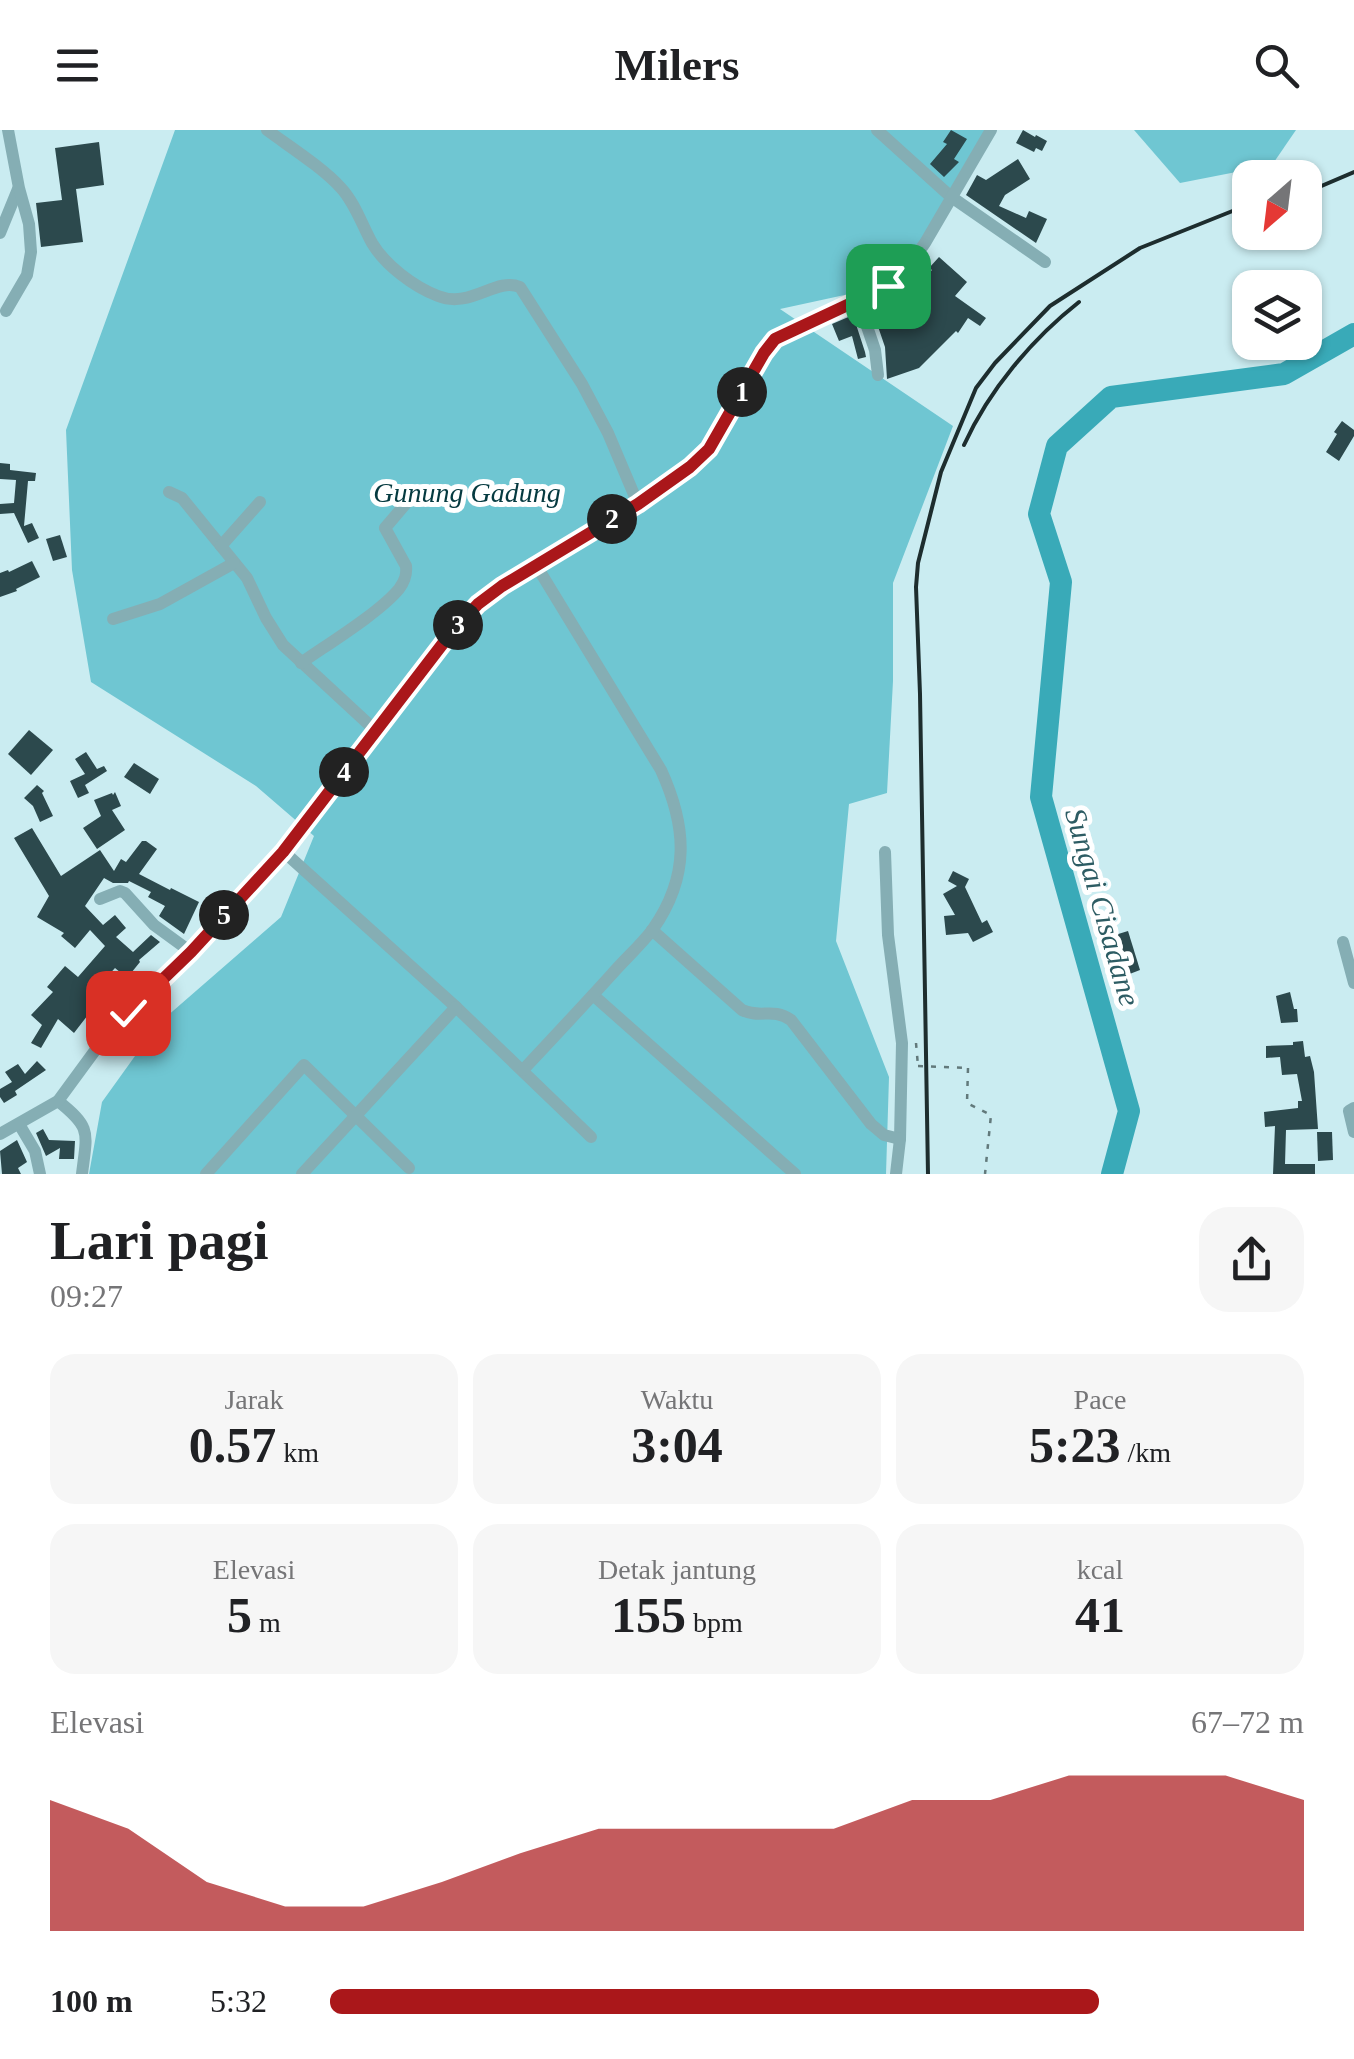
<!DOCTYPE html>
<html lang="id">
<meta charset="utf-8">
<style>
:root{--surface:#fff;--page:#f6f6f6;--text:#202124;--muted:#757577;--accent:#aa171a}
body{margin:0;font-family:"Times New Roman",serif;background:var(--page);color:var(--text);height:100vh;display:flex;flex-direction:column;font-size:38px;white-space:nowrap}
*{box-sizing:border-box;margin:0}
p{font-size:32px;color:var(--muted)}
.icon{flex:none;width:55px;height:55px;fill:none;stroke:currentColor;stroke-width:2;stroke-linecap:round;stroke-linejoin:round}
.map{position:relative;height:1044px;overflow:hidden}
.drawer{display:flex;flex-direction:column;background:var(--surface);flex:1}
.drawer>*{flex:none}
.needle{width:65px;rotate:208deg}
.controls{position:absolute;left:1232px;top:30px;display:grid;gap:20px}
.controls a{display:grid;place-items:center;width:90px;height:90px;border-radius:20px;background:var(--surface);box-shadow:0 2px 8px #0004;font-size:50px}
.pin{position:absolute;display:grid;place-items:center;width:85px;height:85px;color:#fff;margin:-42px;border-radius:20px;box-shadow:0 5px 15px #0006}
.km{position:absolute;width:50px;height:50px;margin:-25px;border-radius:50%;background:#222;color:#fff;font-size:28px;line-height:50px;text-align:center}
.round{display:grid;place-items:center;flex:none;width:105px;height:105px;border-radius:30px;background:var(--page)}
.head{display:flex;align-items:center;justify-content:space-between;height:170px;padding:0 50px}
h1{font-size:55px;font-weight:600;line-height:75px}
.figures{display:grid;grid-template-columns:repeat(3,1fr);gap:15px;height:170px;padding:10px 50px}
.figures div{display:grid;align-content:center;border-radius:25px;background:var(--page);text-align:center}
.figures b{font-size:50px;font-weight:600}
.figures small{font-size:28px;font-weight:400}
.figures p{font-size:28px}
.chart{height:280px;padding:20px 50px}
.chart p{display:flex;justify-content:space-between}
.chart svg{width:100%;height:180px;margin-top:10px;fill:var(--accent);opacity:.7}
ul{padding:0 50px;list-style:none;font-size:32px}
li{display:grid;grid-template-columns:160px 120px 1fr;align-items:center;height:75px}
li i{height:25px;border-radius:12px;background:var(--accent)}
header{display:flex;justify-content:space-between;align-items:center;height:130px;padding:0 50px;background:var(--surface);font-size:45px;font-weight:600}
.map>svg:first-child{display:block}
</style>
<header><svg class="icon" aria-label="menu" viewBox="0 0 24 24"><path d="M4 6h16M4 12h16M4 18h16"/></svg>Milers<svg class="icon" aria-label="search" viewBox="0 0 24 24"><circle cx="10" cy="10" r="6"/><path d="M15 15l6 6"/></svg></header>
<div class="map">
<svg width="1354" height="1044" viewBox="0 0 1354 1044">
<rect width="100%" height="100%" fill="#caecf1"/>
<g fill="#6fc6d2">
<polygon points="175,0 992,0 938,92 886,156 780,179 953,296 893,453 893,551 887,663 849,674 836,811 889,947 886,1044 89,1044 102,972 158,894 281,787 314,706 256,656 91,552 72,440 66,300"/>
<polygon points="1134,0 1296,0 1272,35 1180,53"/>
</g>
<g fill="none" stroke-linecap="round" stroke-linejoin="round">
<polyline stroke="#39aab8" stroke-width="22" points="1112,1044 1129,981 1041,667 1061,452 1039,384 1057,316 1111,267 1284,244 1354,204"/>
</g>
<g fill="#2c494d">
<polygon points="951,0 967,9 954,29 959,32 944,47 930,34 947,14 943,12"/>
<polygon points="1023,0 1035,7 1036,5 1047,11 1042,21 1036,18 1034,22 1016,13"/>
<polygon points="99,12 104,55 76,59 83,112 41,117 36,73 62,70 55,18"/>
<polygon points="1018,29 1030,49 1005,65 999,76 1026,88 1029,81 1047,89 1036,113 966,65 977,45 986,50"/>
<polygon points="939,127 967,152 955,166 986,188 980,196 968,188 958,203 956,201 919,238 887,249 885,217 872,179 903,171 899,166 924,148 932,140 929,138"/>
<polygon points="853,185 865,222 866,227 858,229 852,206 839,211 832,194"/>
<polygon points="1342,291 1354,300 1354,306 1339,331 1326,322 1337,304 1334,302"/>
<polygon points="0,333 10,334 10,340 36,343 35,351 28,351 24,396 32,393 39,408 28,413 14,383 0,384 0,374 14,373 16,350 0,349"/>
<polygon points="60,405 67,427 53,431 46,409"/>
<polygon points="32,431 40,447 16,459 17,461 0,467 0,443 8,440 9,442"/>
<polygon points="29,600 53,620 31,645 8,624"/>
<polygon points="86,622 97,639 104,636 107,641 85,655 89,663 78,668 70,651 85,644 75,629"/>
<polygon points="134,633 159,649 150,664 124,647"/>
<polygon points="37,655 44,661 42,663 53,686 40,692 33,676 24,668"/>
<polygon points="115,662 121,676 112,680 125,700 97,719 83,698 101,686 94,670 112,663 113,665"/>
<polygon points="32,698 61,746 100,720 114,741 121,729 126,732 142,711 146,711 157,719 139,744 170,760 171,758 199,772 184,804 159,786 165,776 148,767 151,762 129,751 128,753 113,753 104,748 85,776 103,795 115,785 126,798 116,807 133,822 151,805 160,812 139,830 140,832 127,848 115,838 94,861 101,868 74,903 58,889 41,918 31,913 42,895 31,885 53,862 47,857 65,836 78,847 105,816 90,800 75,818 61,806 64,803 37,787 49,766 14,708"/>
<polygon points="953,741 969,749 965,757 982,793 987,790 993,802 973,812 968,803 946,805 944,786 955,785 943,764 957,756 948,751"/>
<polygon points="1128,801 1140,840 1127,845 1115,805"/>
<polygon points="1290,862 1294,879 1297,879 1298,892 1281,893 1276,866"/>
<polygon points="1303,911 1305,927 1310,926 1314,942 1318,999 1286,1000 1285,1034 1315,1034 1315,1044 1273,1044 1275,996 1265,997 1264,982 1298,978 1298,971 1302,971 1297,944 1282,945 1280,927 1266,928 1266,916 1293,915 1293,912"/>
<polygon points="37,931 46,940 15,961 17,965 4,973 0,967 0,959 12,952 5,942 18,934 25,944"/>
<polygon points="43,999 49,1010 75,1011 74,1029 59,1029 60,1018 46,1026 36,1003"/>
<polygon points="1317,1002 1332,1002 1333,1030 1318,1031"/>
<polygon points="17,1010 27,1032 18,1038 21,1044 2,1044 0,1021"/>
</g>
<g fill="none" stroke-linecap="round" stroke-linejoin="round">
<g stroke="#62797b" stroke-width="2.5" stroke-dasharray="5 8" stroke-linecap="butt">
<polyline points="916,913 918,936"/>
<polyline points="968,938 967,973 991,985 985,1044"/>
</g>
<g stroke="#85aeb4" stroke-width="12">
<path d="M267 0C290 17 323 38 341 58 355 73 362 95 372 113 385 135 414 157 438 166 471 179 495 147 520 157L582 254 608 303 638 374"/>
<polyline points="877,0 950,66 1045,132"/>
<polyline points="0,103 18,59"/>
<polyline points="858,170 875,220 878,245"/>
<polyline points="6,181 27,145 31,122 29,94 19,58 8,0"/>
<polyline points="169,362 182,368 221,416"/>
<polyline points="260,372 221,416 247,448 266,488 283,515 376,601"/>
<polyline points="113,489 160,474 234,433"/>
<path d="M301 533C328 514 379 483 399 459 405 451 407 445 406 436L385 398 408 371"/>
<polyline points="283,721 456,877 591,1007"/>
<polyline points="885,722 888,805 902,913 900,1009 896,1044"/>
<polyline points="100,769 120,761 125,763 154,795 191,822"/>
<path d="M652 800 742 880C761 889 772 877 791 890L871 994 884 1005 900 1009"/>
<polyline points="1343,812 1354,853"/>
<polyline points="593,865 795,1044"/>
<path d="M523 940C553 908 583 876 612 844 625 829 641 815 653 799 690 746 687 697 661 640L536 435"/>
<path d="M58 971C92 998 87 1002 82 1044"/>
<polyline points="1354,978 1349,981 1354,1002"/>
<polyline points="19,994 35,1021 40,1044"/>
<polyline points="0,1004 58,971 102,911 191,822 283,721 451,503 478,474 502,456 638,374 690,337 709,319 764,223 775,209 888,157 900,148 925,113 991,0"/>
<polyline points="206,1044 304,935 409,1038"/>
<polyline points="302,1044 456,877"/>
</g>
<g stroke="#1d2d2e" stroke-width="4">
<polyline points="1305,63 1354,42"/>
<path d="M964 315C989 260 1032 209 1079 172"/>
<polyline points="928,1044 920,564 916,457 918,433 941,342 976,258 995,233 1050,176 1140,118 1250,74"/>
</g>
<polyline stroke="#62797b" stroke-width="2.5" stroke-dasharray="5 8" stroke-linecap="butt" points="918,936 968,938"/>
</g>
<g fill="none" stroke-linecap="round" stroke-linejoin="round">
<defs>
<polyline id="route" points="128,883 191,822 283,722 451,503 478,474 502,456 638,374 690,337 709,319 764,223 775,209 888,156"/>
</defs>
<use href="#route" stroke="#fff" stroke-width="20"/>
<use href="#route" stroke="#aa171a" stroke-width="12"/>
</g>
<g text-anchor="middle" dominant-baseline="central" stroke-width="10" stroke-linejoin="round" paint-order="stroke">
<g font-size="28" font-style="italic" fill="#053a40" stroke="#fff">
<text x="467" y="362">Gunung Gadung</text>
</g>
<g font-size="30" font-style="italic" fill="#2d5c63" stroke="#fff">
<text transform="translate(1103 777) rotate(74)">Sungai Cisadane</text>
</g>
</g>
</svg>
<div class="controls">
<a><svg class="needle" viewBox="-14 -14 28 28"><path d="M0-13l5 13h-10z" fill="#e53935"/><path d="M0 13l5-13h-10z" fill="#757577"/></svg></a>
<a><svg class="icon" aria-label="layers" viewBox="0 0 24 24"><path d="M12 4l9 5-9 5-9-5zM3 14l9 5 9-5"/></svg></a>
</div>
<div class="pin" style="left:888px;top:156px;background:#1e9e55"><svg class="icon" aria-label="arrive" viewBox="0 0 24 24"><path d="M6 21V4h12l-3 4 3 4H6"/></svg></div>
<div class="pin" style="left:128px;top:883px;background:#d93025"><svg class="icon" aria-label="check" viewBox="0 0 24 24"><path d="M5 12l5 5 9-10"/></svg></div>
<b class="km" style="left:742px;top:262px">1</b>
<b class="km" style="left:612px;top:389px">2</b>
<b class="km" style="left:458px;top:495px">3</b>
<b class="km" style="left:344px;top:642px">4</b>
<b class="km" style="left:224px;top:785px">5</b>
</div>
<section class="drawer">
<div class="head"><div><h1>Lari pagi</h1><p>09:27</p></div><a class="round"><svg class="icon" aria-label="share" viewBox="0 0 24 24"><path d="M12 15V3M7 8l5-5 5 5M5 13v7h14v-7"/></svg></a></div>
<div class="figures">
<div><p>Jarak</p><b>0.57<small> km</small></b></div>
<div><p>Waktu</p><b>3:04</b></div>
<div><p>Pace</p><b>5:23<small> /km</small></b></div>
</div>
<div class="figures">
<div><p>Elevasi</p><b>5<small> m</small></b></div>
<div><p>Detak jantung</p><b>155<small> bpm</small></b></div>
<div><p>kcal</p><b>41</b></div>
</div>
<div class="chart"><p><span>Elevasi</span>67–72 m</p>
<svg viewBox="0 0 160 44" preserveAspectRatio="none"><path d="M0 44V12L10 19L20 32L30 38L40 38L50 32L60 25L70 19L80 19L90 19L100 19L110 12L120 12L130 6L140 6L150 6L160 12V44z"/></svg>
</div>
<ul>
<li><b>100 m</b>5:32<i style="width:79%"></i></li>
</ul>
</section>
